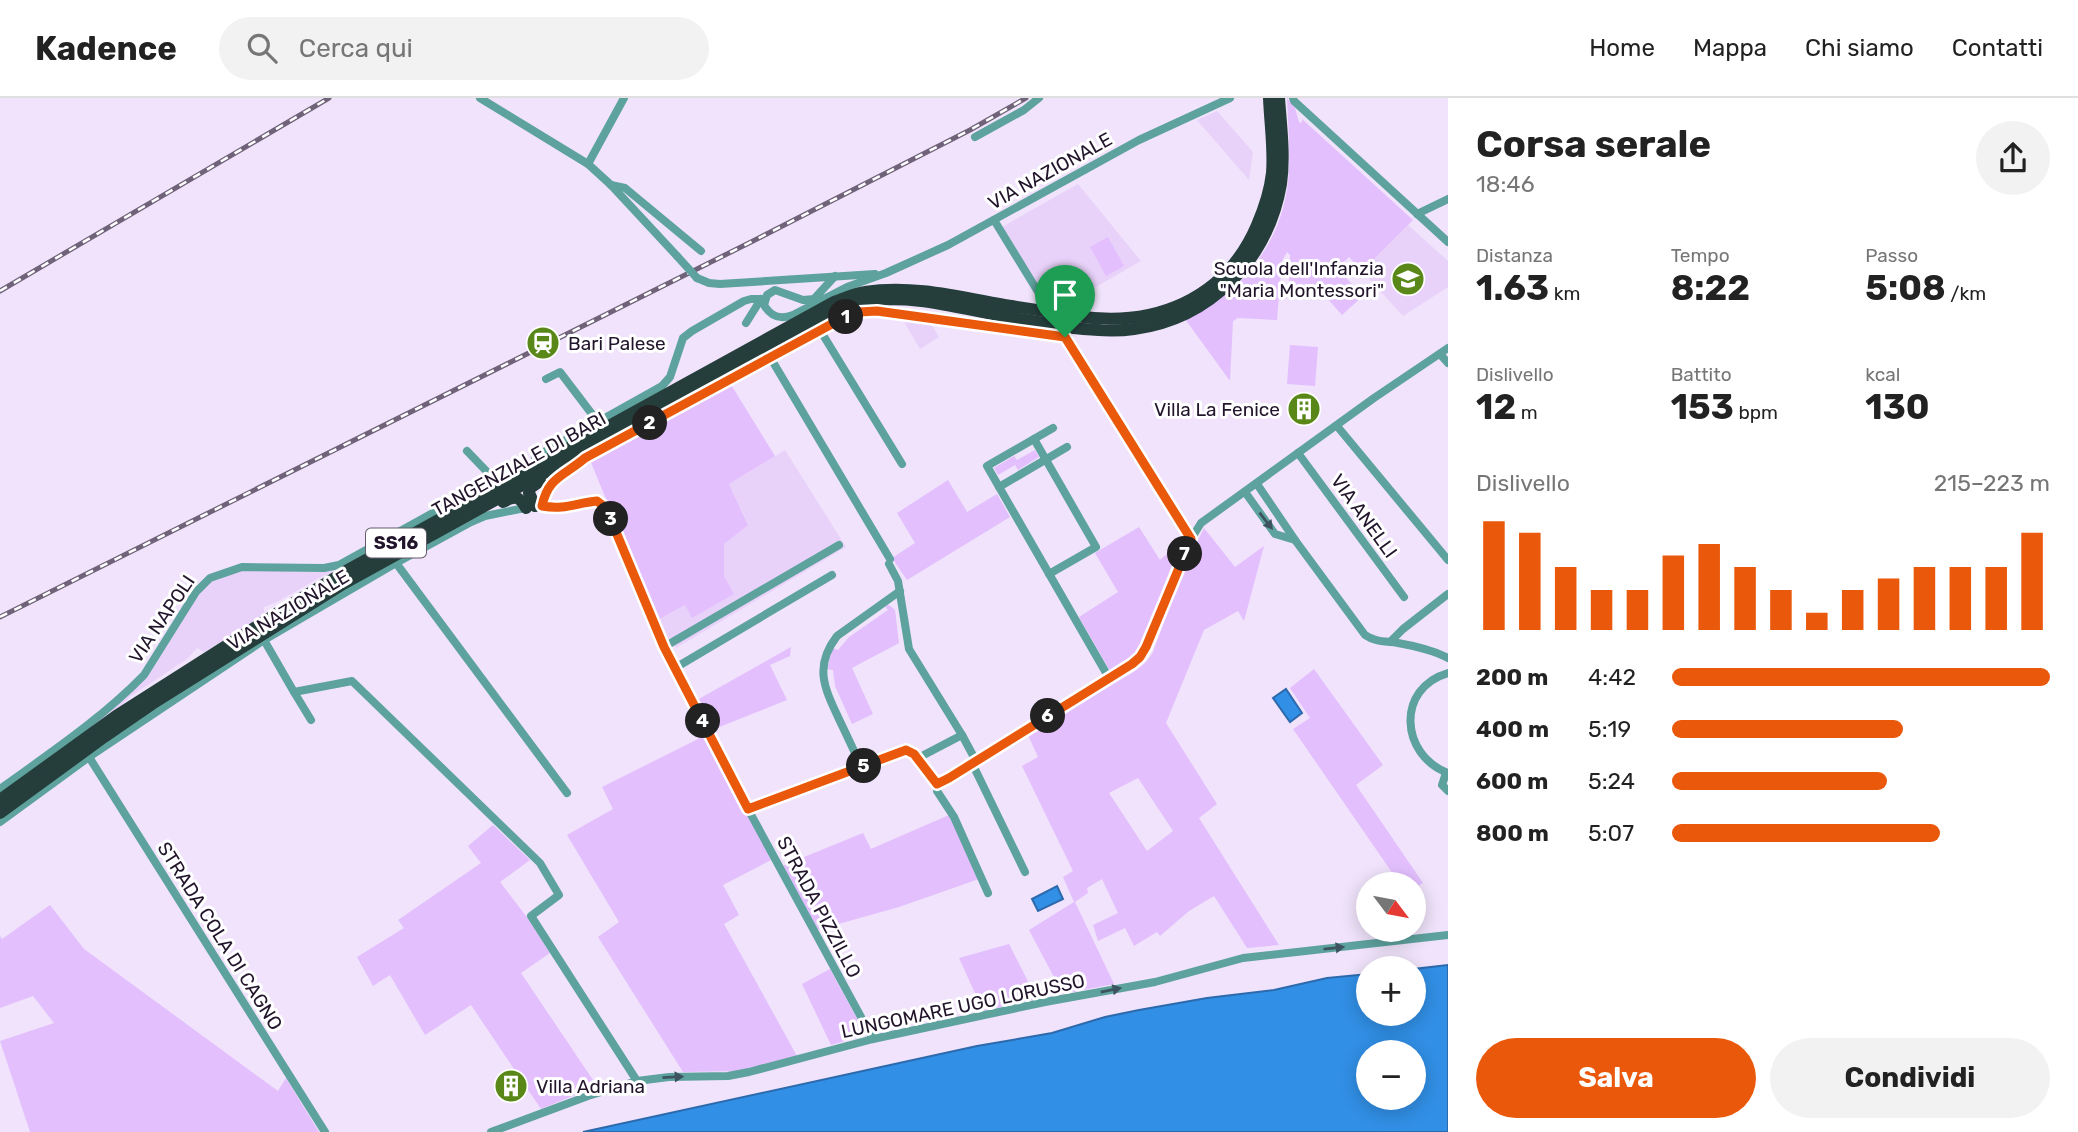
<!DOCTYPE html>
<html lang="it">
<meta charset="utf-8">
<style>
:root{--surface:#fff;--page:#f2f2f2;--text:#222;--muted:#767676;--line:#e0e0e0;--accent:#ea580c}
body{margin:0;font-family:Rubik,sans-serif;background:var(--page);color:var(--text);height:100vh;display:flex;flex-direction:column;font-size:26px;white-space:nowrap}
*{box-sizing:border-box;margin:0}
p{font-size:23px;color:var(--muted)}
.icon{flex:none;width:38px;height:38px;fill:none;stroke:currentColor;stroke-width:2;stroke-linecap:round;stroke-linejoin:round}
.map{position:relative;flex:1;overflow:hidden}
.drawer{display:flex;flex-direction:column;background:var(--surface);width:630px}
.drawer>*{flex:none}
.needle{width:46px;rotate:122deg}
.tools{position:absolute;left:1356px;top:774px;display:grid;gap:14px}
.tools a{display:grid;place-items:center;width:70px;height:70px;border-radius:50%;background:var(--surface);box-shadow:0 4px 18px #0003;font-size:35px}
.pin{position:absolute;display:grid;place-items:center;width:60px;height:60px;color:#fff;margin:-72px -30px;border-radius:50% 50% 50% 0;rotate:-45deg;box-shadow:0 0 7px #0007}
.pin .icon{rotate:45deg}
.km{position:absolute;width:35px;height:35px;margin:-18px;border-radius:50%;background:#222;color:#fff;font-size:19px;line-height:35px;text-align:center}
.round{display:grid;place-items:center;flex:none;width:74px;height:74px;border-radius:37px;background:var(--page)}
.overview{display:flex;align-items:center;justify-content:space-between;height:119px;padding:0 28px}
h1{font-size:38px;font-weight:700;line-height:52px}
.metrics{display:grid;grid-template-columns:repeat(3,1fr);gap:10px;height:119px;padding:7px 28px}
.metrics div{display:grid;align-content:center}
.metrics b{font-size:35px;font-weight:700}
.metrics small{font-size:19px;font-weight:400}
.metrics p{font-size:19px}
.chart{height:196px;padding:14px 28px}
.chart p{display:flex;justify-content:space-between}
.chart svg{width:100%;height:126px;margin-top:7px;stroke:var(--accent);stroke-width:6}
.button{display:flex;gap:14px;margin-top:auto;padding:14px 28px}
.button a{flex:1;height:80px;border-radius:42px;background:var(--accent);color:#fff;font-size:28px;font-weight:700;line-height:80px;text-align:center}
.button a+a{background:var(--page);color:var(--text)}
ul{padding:0 28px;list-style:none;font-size:23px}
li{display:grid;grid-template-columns:112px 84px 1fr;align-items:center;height:52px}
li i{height:18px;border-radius:9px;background:var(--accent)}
header{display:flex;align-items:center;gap:42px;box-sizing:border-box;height:98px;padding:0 35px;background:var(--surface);border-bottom:2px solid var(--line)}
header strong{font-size:33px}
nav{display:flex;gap:38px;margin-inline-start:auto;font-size:24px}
.search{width:490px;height:63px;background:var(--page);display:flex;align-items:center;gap:18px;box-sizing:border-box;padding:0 24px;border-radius:38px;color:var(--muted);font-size:26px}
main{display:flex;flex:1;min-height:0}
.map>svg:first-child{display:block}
</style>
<header>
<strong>Kadence</strong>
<div class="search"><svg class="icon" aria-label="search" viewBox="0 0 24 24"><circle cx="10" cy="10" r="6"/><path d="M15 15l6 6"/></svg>Cerca qui</div>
<nav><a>Home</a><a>Mappa</a><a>Chi siamo</a><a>Contatti</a></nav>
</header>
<main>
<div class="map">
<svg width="1448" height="1034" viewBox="0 0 1448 1034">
<rect width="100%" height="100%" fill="#f0e3fb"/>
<g fill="#e9d2fa">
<polygon points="1217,13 1253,54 1249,82 1197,22"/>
<polygon points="1078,86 1141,163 1054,213 1002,129"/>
<polygon points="1408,127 1448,163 1448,189 1403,218 1362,173"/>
<polygon points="906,218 928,221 939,239 920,251 903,222"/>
<polygon points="785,352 846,449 676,550 670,540 664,541 656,523 685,507 692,519 724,478 724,446 748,426 729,386"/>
<polygon points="243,472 320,474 337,472 317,481 277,504 264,509 264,517 204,554 197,550 187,561 131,598 115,613 97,625 138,587 200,493 211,484"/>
</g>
<g fill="#e3bffe" fill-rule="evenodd">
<path d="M1287 0 1295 10 1299 24 1302 25V21L1413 122 1362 173 1349 159 1337 170 1363 198 1342 217 1318 190 1289 187 1290 157 1287 154 1282 163 1277 222 1238 220 1233 223 1230 283 1185 221C1246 192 1287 139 1289 70 1290 47 1288 23 1287 0Z"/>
<polygon points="1108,139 1124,168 1106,178 1090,149"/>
<polygon points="1290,247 1318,249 1315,288 1287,286"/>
<polygon points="730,285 775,358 729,386 748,427 724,446 724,478 734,496 692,520 685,507 656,523 590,362"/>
<polygon points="1035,352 1039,359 1018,372 1015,367 998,377 994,370 1014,358 1017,362"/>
<polygon points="948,382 967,414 997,396 1010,419 907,482 892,460 915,445 897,415"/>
<polygon points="1139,429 1160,462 1184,441 1171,469 1139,553 1133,560 1110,573 1079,519 1118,494 1095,455"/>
<path d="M1204 430 1235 469 1264 448 1244 523 1238 513 1204 532 1166 625 1217 706 1199 720 1279 847 1247 850 1214 798 1189 813 1160 838 1157 834 1134 848 1125 830 1098 843 1093 827 1118 815 1102 781 1087 790 1088 795 1075 804 1114 886 1063 896 1029 832 1074 804 1063 779 1073 773 1022 668 1038 659 1027 635C1047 622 1068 609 1089 596 1111 583 1140 578 1153 554L1182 475ZM1138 680 1173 733 1147 753 1109 695Z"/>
<polygon points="889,507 895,512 899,545 852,570 873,616 852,626 835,588 833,572 827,571 833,550 838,552 849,539 888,512 885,508"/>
<polygon points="791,549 790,558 770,567 787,602 712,632 697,602"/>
<polygon points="1314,571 1383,667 1356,687 1423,785 1414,790 1414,786 1400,786 1293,631 1310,620 1290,590"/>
<polygon points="706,637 771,762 723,787 739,817 724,826 797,958 739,973 683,974 598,839 619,824 567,737 613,711 602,689"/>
<polygon points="949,717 979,781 899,809 817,832 782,768 863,735 871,751"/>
<polygon points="493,727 530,762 500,784 526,818 550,855 521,875 597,988 541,1011 471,907 425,937 390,877 373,888 357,859 404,830 398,822 481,765 468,748"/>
<polygon points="50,807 84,851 278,993 286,980 319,1034 30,1034 0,943 54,925 33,898 0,910 0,838 2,841"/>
<polygon points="1009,846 1037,901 983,913 959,860"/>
<polygon points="830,871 866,937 831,947 802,886"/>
</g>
<g fill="#318fe5" stroke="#2c6aad" stroke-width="2" fill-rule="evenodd">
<polygon points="1286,591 1302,615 1290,624 1273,600"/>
<polygon points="1057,788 1063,801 1038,813 1032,801"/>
<path d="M1448 867V1034H583L977 948 1052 935 1105 919 1139 912 1207 900 1274 892 1327 880 1368 876V915H1414V871ZM1368 954H1414V999H1368Z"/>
</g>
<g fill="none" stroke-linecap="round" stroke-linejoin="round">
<g stroke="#5ea29e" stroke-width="8">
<polyline points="480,0 588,66 611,87 677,158"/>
<polyline points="1293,0 1294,3 1448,144"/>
<polyline points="975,39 1024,12 1039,0"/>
<polyline points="588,66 624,0"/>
<polyline points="611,87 625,90 701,153"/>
<polyline points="1417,116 1448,101"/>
<polyline points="994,122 1051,215"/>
<path d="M835 178 814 201 803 202 775 192 767 197 764 207C771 219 780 222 793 217L847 189 886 175 948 147 1139 42 1230 0"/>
<polyline points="697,180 709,185 720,186 875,176"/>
<polyline points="746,225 761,201"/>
<polyline points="820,232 902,366"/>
<polyline points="1063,235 1191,441"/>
<polyline points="1440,256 1448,265"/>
<polyline points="770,259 890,461"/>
<polyline points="546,281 560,274 598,324"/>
<polyline points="1337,328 1448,462"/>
<polyline points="1053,330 987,368 1109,580"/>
<polyline points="1034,341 1096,449 1049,476"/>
<polyline points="1298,355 1404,499"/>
<polyline points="535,359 662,288 670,279 683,240 692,233 744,203 751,201 764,201"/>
<path d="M1257 386 1295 442 1365 537C1375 544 1386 543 1398 545 1415 548 1433 552 1448 560"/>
<polyline points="999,389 1067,349"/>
<polyline points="1245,394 1275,436 1295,442"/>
<path d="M542 408 550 386 585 360 841 221C864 213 878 213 902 215L1065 239"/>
<polyline points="396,465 567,695"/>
<polyline points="889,466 898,483 909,551 962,637"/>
<polyline points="264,542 294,594 352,583 540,765 559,797 531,818 637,983"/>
<polyline points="1390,544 1403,531 1448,496"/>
<polyline points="664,549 839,447"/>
<polyline points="675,570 832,477"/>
<path d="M1448 575C1396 590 1400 657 1448 675"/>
<polyline points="294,594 311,622"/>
<polyline points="89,659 325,1034"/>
<polyline points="918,660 962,637 976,663"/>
<polyline points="972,665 1025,774"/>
<path d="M861 669C854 652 846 636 838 619 824 589 814 568 837 538L900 493"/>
<polyline points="1446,675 1442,687 1448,693"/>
<polyline points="937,686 1132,566 1140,559 1146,549 1191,441 1201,425 1374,300 1448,250"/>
<path d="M0 691C50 655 101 621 144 577L196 494 210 480 242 469 324 470 339 467 494 381 467 353"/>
<polyline points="748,711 907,652 914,656 937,686 937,693 954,719 988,795"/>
<polyline points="0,724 89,659 264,542 396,465 471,424 485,418 535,408 564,410 597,403 606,410 664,549 748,711 873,941"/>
<polyline points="491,1034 588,998 637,983 669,979 728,978 749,974 873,941 1045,904 1155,884 1243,860 1448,837"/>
</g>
<g stroke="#253e3c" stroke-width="12">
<path d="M1076 218C1154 230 1225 202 1257 127 1264 111 1270 93 1272 75 1274 51 1270 25 1269 0"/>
<path d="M1074 230C1094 232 1114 234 1134 231 1210 221 1268 162 1281 86 1285 58 1281 28 1279 0"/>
<path d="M503 404C514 398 519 397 526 410"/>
<polyline points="535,408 529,395 530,390 540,383"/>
<path d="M0 702 116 618 287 509 346 473 834 204C844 201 855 195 865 194 913 186 964 200 1011 208"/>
<path d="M0 715 104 639 152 606 343 486 838 213C846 210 855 206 864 204 909 195 958 210 1002 218"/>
</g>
<defs>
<g id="rail">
<polyline points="0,193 329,0"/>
<polyline points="0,519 755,142 970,32 1026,0"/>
</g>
</defs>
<use href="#rail" stroke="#6f6279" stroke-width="5"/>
<use href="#rail" stroke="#fff" stroke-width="2.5" stroke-dasharray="8" stroke-linecap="butt"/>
<polyline stroke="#5ea29e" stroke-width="8" points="677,158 697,180"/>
<g stroke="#253e3c" stroke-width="12">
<polyline points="1011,208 1076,218"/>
<polyline points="1002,218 1074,230"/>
</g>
</g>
<defs><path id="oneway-solid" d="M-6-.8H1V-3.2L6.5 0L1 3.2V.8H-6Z" transform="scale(1.75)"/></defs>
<g fill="#3d545f">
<use href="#oneway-solid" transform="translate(1266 423) rotate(52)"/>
<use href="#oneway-solid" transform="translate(1334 850) rotate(-6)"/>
<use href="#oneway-solid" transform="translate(1111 892) rotate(-11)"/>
<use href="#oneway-solid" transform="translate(673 979) rotate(-3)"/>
</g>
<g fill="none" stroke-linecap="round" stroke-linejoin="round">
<defs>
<path id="route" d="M877 213 1065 239 1191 441 1146 549 1140 559 1132 566 949 680 937 686 914 656 906 652 748 711 664 549 606 410 597 403C575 405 566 412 542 408 548 379 564 378 585 360L841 221 859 214Z"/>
</defs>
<use href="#route" stroke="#fff" stroke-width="14"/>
<use href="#route" stroke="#ea580c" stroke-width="9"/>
</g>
<defs>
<symbol id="school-disc" viewBox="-11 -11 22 22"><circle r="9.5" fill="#5a8818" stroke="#fff"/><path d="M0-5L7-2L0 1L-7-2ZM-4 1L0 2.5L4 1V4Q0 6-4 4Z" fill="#fff"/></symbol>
<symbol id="station-disc" viewBox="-11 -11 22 22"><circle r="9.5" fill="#5a8818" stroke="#fff"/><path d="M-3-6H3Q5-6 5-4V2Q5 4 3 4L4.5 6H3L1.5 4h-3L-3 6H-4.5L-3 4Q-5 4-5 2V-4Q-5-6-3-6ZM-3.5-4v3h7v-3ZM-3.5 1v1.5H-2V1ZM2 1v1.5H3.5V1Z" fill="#fff"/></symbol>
<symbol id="building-disc" viewBox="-11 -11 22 22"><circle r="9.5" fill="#5a8818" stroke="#fff"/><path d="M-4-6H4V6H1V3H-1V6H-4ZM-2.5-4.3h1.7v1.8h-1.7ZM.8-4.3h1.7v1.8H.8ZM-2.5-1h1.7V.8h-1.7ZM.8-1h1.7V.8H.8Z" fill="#fff"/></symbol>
</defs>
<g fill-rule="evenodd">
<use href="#school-disc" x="1389" y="162" width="38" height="38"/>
<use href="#station-disc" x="524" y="226" width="38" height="38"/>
<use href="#building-disc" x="1285" y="292" width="38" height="38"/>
<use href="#building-disc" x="492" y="969" width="38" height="38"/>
</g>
<g text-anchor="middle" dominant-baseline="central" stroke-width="6" stroke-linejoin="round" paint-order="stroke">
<rect fill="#fff" stroke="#645b6b" stroke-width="2" x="366" y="430.5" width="60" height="29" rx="5"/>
<g font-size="18" font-weight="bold" fill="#22152b">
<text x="396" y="445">SS16</text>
</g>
<g font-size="19" fill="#22152b" stroke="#fff">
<text transform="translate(1050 73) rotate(-29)">VIA NAZIONALE</text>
<text transform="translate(519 366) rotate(-29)">TANGENZIALE DI BARI</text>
<text transform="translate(1364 418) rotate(54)">VIA ANELLI</text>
<text transform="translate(288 512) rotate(-31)">VIA NAZIONALE</text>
<text transform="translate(162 521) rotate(-56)">VIA NAPOLI</text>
<text transform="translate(819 809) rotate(62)">STRADA PIZZILLO</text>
<text transform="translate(220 838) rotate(58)">STRADA COLA DI CAGNO</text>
<text transform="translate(963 908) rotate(-12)">LUNGOMARE UGO LORUSSO</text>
</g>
<g font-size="19" fill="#22152b" stroke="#fff" text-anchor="end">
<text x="1384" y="170">Scuola dell'Infanzia<tspan x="1384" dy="22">"Maria Montessori"</tspan></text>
<text x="568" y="245" text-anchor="start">Bari Palese</text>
<text x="1280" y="311">Villa La Fenice</text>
<text x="536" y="988" text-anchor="start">Villa Adriana</text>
</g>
</g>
</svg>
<div class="tools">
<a><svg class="needle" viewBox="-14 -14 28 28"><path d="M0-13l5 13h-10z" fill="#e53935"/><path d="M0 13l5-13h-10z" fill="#767676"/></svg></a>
<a>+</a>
<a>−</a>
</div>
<div class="pin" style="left:1065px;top:239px;background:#1e9e55"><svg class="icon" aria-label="arrive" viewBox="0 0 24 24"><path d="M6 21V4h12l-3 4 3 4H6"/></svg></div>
<b class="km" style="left:846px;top:219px">1</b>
<b class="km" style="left:650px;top:325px">2</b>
<b class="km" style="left:611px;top:421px">3</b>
<b class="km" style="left:703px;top:623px">4</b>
<b class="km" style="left:864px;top:668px">5</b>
<b class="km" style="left:1048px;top:618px">6</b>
<b class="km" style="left:1185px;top:456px">7</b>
</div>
<section class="drawer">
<div class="overview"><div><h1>Corsa serale</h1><p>18:46</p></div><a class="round"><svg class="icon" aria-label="share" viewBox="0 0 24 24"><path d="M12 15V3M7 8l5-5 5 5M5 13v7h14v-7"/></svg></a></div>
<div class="metrics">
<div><p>Distanza</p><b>1.63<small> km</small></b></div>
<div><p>Tempo</p><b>8:22</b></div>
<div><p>Passo</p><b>5:08<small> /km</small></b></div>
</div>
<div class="metrics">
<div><p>Dislivello</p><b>12<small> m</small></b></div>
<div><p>Battito</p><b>153<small> bpm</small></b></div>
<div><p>kcal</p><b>130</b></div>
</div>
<div class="chart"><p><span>Dislivello</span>215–223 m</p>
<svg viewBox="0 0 160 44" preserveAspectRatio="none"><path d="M5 44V6M15 44V10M25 44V22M35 44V30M45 44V30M55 44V18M65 44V14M75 44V22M85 44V30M95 44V38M105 44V30M115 44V26M125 44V22M135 44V22M145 44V22M155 44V10"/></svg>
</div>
<ul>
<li><b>200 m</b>4:42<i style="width:100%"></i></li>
<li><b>400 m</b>5:19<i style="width:61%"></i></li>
<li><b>600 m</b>5:24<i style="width:57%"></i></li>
<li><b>800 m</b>5:07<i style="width:71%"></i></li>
</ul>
<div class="button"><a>Salva</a><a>Condividi</a></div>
</section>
</main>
